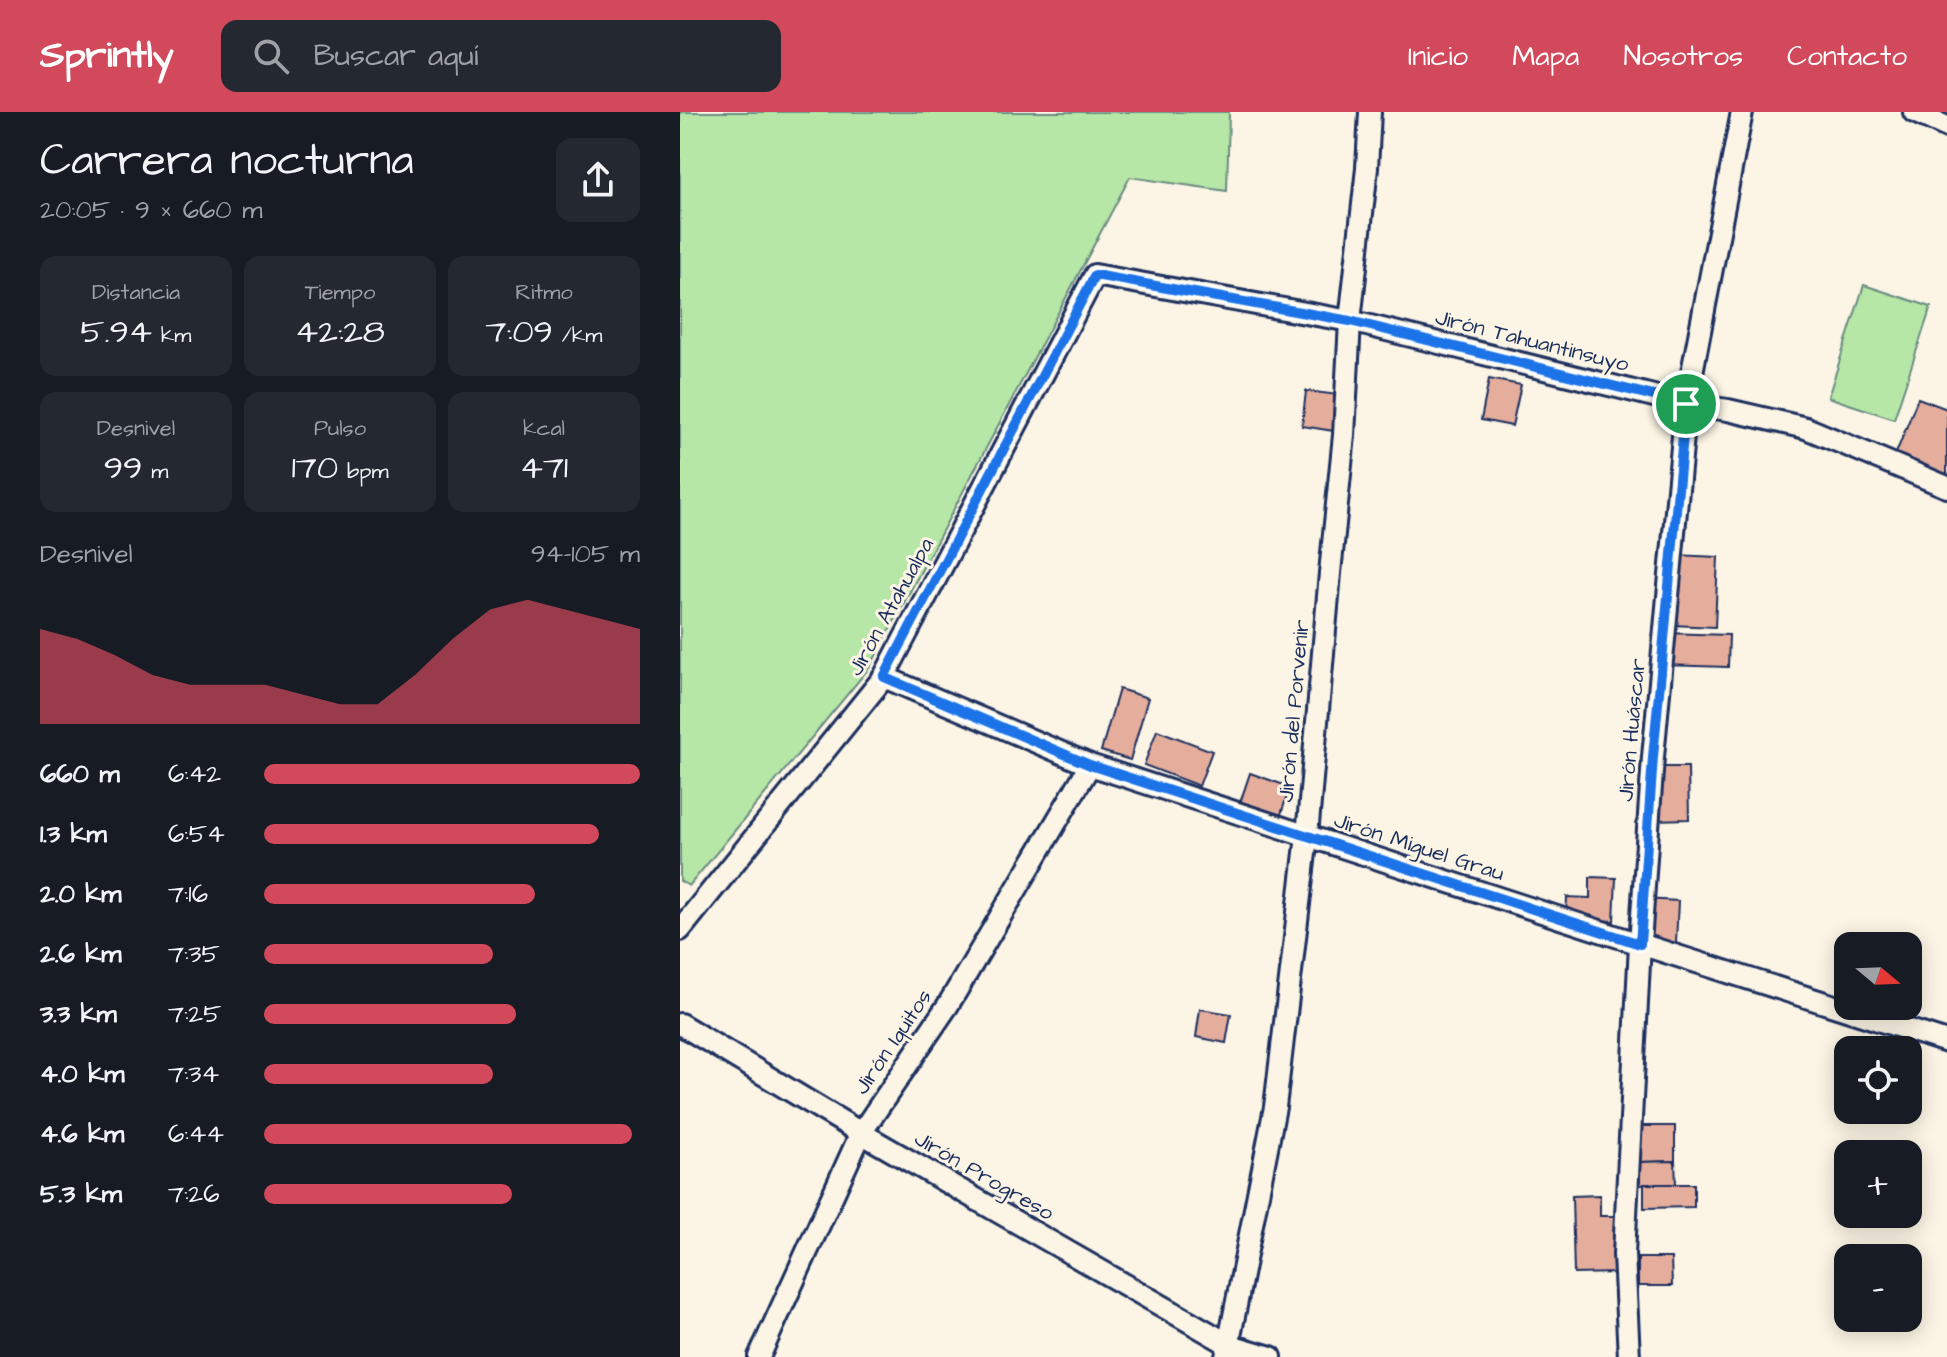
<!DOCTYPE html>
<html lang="es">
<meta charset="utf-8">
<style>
:root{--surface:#171b24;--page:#242831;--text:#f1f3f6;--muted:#9ea1a6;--accent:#d1495b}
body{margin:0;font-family:"Architects Daughter",sans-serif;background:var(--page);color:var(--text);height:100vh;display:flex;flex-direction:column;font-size:30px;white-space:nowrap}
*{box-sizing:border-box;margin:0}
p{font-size:26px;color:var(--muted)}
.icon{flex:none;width:44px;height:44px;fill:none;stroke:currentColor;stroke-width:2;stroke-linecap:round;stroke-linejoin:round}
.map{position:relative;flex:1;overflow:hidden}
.sheet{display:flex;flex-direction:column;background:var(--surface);width:680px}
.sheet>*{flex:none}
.needle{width:52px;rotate:109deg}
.tools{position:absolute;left:1154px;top:820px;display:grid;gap:16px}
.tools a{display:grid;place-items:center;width:88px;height:88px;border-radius:16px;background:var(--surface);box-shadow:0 4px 20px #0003;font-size:40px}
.pin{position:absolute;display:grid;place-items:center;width:68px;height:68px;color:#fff;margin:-34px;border:4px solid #fff;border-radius:50%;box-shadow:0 2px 8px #0007}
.round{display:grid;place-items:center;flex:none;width:84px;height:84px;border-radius:16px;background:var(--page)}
.overview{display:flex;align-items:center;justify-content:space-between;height:136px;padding:0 40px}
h1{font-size:44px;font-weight:600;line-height:60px}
.figures{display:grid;grid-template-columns:repeat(3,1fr);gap:12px;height:136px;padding:8px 40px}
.figures div{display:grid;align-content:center;border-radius:16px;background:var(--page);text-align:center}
.figures b{font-size:34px;font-weight:600}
.figures small{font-size:22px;font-weight:400}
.figures p{font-size:22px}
.chart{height:224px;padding:16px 40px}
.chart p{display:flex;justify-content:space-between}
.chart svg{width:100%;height:144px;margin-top:8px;fill:var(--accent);opacity:.7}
ul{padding:0 40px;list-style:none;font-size:26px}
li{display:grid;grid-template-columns:128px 96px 1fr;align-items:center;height:60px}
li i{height:20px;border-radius:10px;background:var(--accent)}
header{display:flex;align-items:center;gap:48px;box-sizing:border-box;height:112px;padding:0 40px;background:var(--accent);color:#fff}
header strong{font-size:38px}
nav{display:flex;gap:44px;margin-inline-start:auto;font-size:28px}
.search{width:560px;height:72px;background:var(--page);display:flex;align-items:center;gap:20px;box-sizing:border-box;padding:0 28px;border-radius:16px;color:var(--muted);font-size:30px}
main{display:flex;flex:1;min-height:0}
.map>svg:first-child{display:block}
</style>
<header>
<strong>Sprintly</strong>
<div class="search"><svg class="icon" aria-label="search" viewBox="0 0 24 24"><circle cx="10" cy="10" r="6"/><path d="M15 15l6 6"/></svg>Buscar aquí</div>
<nav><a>Inicio</a><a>Mapa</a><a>Nosotros</a><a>Contacto</a></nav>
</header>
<main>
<section class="sheet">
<div class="overview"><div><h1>Carrera nocturna</h1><p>20:05 · 9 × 660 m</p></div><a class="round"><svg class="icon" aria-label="share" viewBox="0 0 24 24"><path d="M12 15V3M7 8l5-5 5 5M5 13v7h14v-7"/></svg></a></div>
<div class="figures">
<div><p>Distancia</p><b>5.94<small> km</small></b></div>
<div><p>Tiempo</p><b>42:28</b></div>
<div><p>Ritmo</p><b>7:09<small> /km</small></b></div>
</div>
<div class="figures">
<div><p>Desnivel</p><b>99<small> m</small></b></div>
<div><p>Pulso</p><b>170<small> bpm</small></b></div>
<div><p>kcal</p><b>471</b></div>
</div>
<div class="chart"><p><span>Desnivel</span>94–105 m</p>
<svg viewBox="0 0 160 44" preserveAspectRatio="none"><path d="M0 44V15L10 18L20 23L30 29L40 32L50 32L60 32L70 35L80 38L90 38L100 29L110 18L120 9L130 6L140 9L150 12L160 15V44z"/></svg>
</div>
<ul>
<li><b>660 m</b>6:42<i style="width:100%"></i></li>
<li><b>1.3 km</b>6:54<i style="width:89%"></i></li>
<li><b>2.0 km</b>7:16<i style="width:72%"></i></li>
<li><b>2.6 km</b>7:35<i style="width:61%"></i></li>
<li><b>3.3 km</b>7:25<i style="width:67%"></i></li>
<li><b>4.0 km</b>7:34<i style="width:61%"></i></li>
<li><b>4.6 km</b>6:44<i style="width:98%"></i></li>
<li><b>5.3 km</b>7:26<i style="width:66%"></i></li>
</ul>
</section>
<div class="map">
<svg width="1267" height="1245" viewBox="0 0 1267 1245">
<rect width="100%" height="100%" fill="#fcf5e5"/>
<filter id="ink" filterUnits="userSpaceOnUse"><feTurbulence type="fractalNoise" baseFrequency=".0125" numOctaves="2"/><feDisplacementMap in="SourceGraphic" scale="16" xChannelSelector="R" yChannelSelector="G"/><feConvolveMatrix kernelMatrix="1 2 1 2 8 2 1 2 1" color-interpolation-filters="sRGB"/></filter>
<g filter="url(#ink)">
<g fill="#b7e7a6" stroke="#698b82" stroke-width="2">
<polygon points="0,0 549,0 547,79 450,65 190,555 9,774 0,769"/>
<polygon points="1184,173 1251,195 1214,307 1148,285"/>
</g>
<g fill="#e5ad9c" stroke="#1b2f5e" stroke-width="2">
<polygon points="809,267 841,273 832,314 801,308"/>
<polygon points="626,279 659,283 654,319 622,314"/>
<polygon points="1238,286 1267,297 1267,370 1213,349"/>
<polygon points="995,443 1038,445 1035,515 992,513"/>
<polygon points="984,521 1049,523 1048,555 983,553"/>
<polygon points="439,577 468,586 450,648 421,639"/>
<polygon points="477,618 532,639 519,674 464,653"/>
<polygon points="974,655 1008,655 1009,707 975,708"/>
<polygon points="570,661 610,675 600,705 560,691"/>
<polygon points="910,765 936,766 934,809 886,807 887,785 910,786"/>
<polygon points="964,787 998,789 996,831 963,829"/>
<polygon points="520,897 551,902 546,931 516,925"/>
<polygon points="959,1014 995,1014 995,1049 960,1050"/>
<polygon points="995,1049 996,1072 960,1073 960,1050"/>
<polygon points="964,1072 1014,1072 1014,1095 964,1096"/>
<polygon points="920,1083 920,1104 937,1104 938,1161 894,1162 892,1084"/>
<polygon points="958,1146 991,1146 992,1174 958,1174"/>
</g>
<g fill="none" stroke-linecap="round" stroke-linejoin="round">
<defs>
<g id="minor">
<polyline points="1234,0 1267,15"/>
<polyline points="204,565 410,653 960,832 1267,930"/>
<polyline points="0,818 204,565 415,163 670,209 1006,292 1048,298 1126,316 1267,375"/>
<polyline points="0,912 181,1021 550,1233 591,1245"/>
<polyline points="79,1245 181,1021 268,893 410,653"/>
<polyline points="546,1245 595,995 627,724 650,461 664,323 670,209 687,56 690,0"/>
<polyline points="949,1245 944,1142 960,832 973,645 1006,292 1062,0"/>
</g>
</defs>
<use href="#minor" stroke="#1b2f5e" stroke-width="26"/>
<use href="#minor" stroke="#fcf5e5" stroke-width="20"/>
</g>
</g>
<g fill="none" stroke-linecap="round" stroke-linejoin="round" filter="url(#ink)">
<defs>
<polygon id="route" points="415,163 670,209 1006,292 973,645 960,832 410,653 204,565"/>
</defs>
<use href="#route" stroke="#fff" stroke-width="16"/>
<use href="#route" stroke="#1a73e8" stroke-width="10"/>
</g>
<g text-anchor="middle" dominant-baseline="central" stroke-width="6" stroke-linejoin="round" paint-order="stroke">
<g font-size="22" fill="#1b2f5e" stroke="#fcf5e5">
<text transform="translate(852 229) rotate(14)">Jirón Tahuantinsuyo</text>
<text transform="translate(211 495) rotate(-61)">Jirón Atahualpa</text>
<text transform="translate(614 599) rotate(-85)">Jirón del Porvenir</text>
<text transform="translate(952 618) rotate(-85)">Jirón Huáscar</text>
<text transform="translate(739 735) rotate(18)">Jirón Miguel Grau</text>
<text transform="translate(213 930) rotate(-56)">Jirón Iquitos</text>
<text transform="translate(304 1064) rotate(30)">Jirón Progreso</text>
</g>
</g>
</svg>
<div class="tools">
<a><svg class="needle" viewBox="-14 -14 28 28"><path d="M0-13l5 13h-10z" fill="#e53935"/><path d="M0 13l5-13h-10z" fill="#9ea1a6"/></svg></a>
<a><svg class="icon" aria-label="locate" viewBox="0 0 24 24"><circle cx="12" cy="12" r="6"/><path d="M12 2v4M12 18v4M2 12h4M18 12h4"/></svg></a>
<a>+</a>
<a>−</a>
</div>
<div class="pin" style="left:1006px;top:292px;background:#1e9e55"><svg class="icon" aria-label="arrive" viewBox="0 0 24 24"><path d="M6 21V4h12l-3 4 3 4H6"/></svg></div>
</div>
</main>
